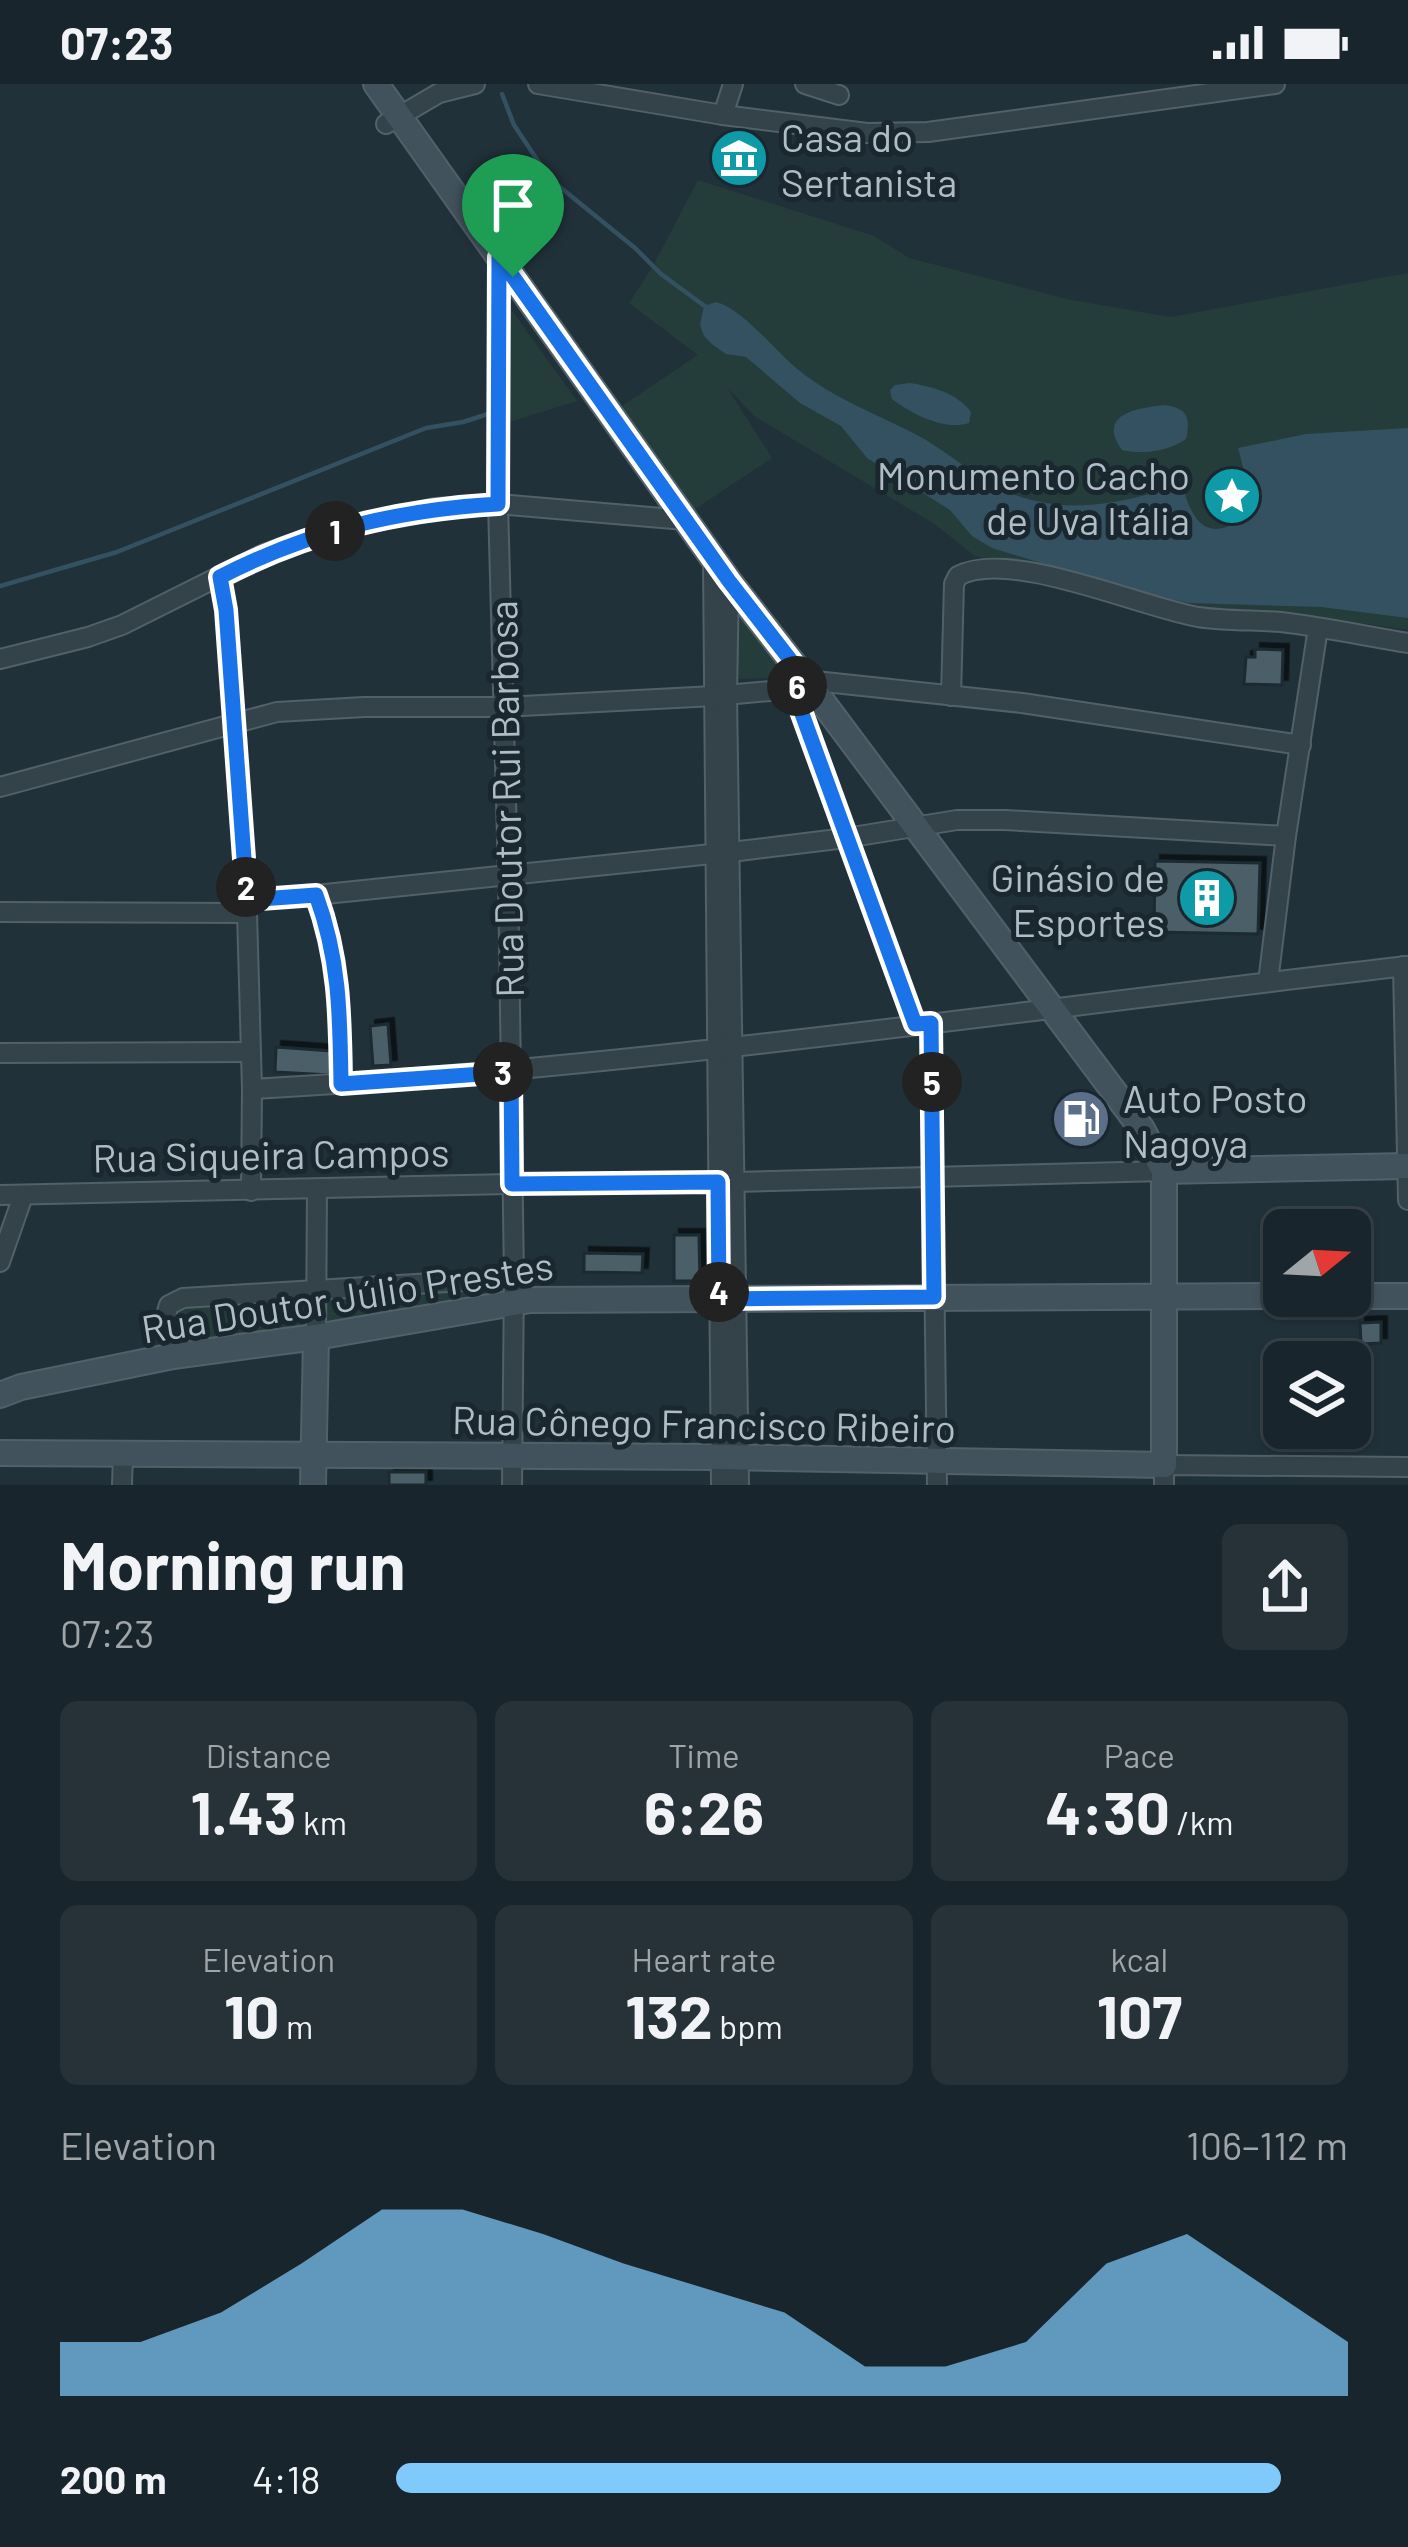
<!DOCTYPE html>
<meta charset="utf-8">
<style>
:root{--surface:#19252c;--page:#263138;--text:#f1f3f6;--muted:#9fa5a9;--line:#374248;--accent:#80c9fb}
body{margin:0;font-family:Barlow,sans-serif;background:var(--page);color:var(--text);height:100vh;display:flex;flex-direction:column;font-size:45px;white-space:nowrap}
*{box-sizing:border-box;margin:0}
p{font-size:39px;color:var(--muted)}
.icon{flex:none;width:66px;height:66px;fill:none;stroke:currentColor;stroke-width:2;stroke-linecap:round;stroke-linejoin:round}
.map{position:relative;height:1401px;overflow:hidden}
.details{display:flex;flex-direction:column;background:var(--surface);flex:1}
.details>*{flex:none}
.needle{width:78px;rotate:72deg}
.buttons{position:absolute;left:1263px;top:1125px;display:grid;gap:24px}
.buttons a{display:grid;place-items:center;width:108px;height:108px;border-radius:18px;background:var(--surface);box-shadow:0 3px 9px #0004,0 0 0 3px var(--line);font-size:60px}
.pin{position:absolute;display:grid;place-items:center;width:102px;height:102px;color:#fff;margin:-123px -51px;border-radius:50% 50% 50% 0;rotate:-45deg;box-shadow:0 0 12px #0007}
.pin .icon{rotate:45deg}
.km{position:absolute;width:60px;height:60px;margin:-30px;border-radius:50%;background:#222;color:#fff;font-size:33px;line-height:60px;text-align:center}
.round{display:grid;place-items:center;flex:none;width:126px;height:126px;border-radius:18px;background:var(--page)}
.summary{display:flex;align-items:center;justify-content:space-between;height:204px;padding:0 60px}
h1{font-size:66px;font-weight:700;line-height:90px}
.metrics{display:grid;grid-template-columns:repeat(3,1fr);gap:18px;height:204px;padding:12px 60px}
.metrics div{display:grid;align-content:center;border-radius:18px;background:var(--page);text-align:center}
.metrics b{font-size:60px;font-weight:700}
.metrics small{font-size:33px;font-weight:400}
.metrics p{font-size:33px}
.chart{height:336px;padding:24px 60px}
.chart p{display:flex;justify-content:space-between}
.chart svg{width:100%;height:216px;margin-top:12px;fill:var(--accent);opacity:.7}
ul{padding:0 60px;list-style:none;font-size:39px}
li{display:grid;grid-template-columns:192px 144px 1fr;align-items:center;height:90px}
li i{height:30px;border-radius:15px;background:var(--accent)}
.status{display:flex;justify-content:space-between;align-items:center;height:84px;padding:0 60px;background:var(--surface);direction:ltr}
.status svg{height:33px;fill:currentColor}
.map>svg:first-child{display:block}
</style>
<div class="status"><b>07:23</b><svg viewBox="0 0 49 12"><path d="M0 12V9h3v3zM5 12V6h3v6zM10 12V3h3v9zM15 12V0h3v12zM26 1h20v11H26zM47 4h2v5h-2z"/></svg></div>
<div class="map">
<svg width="1408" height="1401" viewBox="0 0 1408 1401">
<defs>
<filter id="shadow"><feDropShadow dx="5.5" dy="-5.5" stdDeviation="0" flood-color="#0009"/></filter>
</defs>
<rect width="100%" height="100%" fill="#21313a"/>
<g fill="#243d3a">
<polygon points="698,96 874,152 909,174 1071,216 1171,233 1408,189 1408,546 1312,532 1219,530 1056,488 975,472 933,439 754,332 726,302 772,374 692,427 622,322 698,271 629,219 653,182"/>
<polygon points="510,224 577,317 509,338"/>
<polygon points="737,522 789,589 772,594 735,595"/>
<polygon points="491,1204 493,1212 330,1240 324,1230 328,1213"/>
<path d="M302 1214C312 1226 306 1232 299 1244L189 1262C180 1251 172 1233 182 1221Z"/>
</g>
<g fill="#345162">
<path d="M716 218C745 226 776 269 801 288 835 315 877 330 915 350 940 363 961 381 985 396 1049 436 1116 422 1182 400 1191 434 1205 461 1243 434L1249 423 1250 410 1238 364 1306 350 1408 344V534L1321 523 1189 519 1126 505 992 464 972 452 950 426 867 374 841 342 800 319 746 273 726 270 713 261 704 252 700 241 704 222Z"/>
<path d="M909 299C931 302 957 309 971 328L969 339C944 347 912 330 892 315L890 306 895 301Z"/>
<path d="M1165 321C1187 324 1191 334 1186 355 1169 367 1143 371 1122 366 1096 330 1137 324 1165 321Z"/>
</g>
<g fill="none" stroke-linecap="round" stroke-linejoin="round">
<g stroke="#345162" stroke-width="4.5">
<polyline points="502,10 514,41 550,95 635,164 661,190 706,223"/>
<polyline points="0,502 117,468 426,344 463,338 488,330"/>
</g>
</g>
<g fill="#4b5e69" stroke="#1c2931" stroke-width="3" filter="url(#shadow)">
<polygon points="723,63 758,69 755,85 721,79"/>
<polygon points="1255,565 1283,566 1282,601 1244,600 1246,573 1255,573"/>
<polygon points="1155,777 1260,779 1258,850 1154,848"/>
<polygon points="388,940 391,981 373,982 370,942"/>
<polygon points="276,963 332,967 330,991 275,988"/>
<polygon points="674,1151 699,1151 700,1197 674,1197"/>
<polygon points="584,1169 643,1170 642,1189 584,1188"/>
<polygon points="1381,1238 1381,1259 1361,1260 1360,1239"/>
<rect x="389" y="1388" width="37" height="13"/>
</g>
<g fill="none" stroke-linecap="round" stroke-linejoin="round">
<defs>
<g id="street">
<polyline points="538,0 723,31 867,49 928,48 1275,0"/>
<polyline points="805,0 839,11"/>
<polyline points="723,31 733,0"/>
<polyline points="386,40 439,9 475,0"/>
<polyline points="499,173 498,420 508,790 514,1194 512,1401"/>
<polyline points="713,476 721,1401"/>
<polyline points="220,493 226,526 247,829 252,1005 251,1107"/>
<polyline points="729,497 727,611 739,1401"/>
<polyline points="0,575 88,553 122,541 264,470 317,451 435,424 498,420 685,436"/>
<polyline points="793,605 915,940"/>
<path d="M951 612 954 500 958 492C1009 464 1140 523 1198 533 1225 537 1253 536 1281 538 1323 543 1366 552 1408 559"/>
<polyline points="0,703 277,628 364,623 504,623 714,612 793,605 806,596 1022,619 1301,661"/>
<path d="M316 811C340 878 340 931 341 1000"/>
<polyline points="247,816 316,811 731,768 846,754 957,736 1005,736 1286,752"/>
<polyline points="0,828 247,829"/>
<polyline points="1403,882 1408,1116"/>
<polyline points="1268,898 1286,752 1318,544"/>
<polyline points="931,939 937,1401"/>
<polyline points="0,969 250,968"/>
<path d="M252 1005C639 984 1023 925 1408 882"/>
<polyline points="0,1111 512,1100 735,1098 1164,1087"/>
<polyline points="0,1178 23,1112"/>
<polyline points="316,1253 317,1105"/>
<polyline points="173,1272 166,1231 169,1221 183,1214 514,1194"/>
<polyline points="122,1401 123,1370"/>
<polyline points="1164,1401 1164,1381 1408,1383"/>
</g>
<g id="secondary">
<polyline points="1164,1087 1408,1082"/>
<polyline points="1350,1212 1408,1212"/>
<polyline points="0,1311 21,1303 173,1272 316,1253 530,1216 1284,1212"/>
<polyline points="0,1369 720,1373 1164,1381 1164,1087 1142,1045 806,596 729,497 376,0"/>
<polyline points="313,1401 316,1253"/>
</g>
</defs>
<use href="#street" stroke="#526068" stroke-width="22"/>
<use href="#secondary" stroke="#526068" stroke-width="28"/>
<use href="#street" stroke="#34424a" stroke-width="18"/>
<use href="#secondary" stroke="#42525d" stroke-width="24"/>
</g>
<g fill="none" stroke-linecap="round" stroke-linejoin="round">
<defs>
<path id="route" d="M499 173 729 497 806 596 793 605 915 940 931 939 934 1213 719 1215 718 1098 512 1100 511 988 341 1000C340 933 340 876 316 811L247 816 226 526 220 493C309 447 397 426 498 420Z"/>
</defs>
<use href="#route" stroke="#fff" stroke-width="24"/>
<use href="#route" stroke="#1a73e8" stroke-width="15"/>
</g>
<defs>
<symbol id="museum-disc" viewBox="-11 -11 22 22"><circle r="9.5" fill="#0f9aa8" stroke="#1a272f"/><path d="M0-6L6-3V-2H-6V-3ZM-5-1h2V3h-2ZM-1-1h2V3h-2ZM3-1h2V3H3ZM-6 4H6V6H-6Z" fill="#fff"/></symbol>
<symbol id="sight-disc" viewBox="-11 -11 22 22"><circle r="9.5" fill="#0f9aa8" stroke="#1a272f"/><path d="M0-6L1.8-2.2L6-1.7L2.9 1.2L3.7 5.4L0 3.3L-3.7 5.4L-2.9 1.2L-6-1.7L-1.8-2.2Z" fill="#fff"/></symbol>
<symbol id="building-disc" viewBox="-11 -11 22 22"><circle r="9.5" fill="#0f9aa8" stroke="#1a272f"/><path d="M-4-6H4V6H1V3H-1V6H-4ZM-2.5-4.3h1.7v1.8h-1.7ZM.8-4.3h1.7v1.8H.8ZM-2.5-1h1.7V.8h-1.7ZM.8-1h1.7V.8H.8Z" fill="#fff"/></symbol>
<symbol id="fuel-disc" viewBox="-11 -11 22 22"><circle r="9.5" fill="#5c6f8a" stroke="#1a272f"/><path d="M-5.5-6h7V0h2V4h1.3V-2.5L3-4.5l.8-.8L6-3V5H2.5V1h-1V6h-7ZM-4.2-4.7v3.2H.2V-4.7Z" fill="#fff"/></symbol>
</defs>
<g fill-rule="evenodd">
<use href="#museum-disc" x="706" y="41" width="66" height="66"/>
<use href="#sight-disc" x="1199" y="379" width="66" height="66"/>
<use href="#building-disc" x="1174" y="781" width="66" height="66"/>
<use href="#fuel-disc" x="1048" y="1002" width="66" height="66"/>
</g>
<g text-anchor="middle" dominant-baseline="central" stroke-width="10" stroke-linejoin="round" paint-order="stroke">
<g font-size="39" fill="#afbdc7" stroke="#1a272f" text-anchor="start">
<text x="781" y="52">Casa do<tspan x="781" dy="45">Sertanista</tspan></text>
<text x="1190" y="390" text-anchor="end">Monumento Cacho<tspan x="1190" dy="45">de Uva Itália</tspan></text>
<text x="1165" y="792" text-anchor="end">Ginásio de<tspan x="1165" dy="45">Esportes</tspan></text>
<text x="1123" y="1013">Auto Posto<tspan x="1123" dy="45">Nagoya</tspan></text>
</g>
<g font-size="39" fill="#afbdc7" stroke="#1a272f">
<text transform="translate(505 715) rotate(-91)">Rua Doutor Rui Barbosa</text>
<text transform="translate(271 1070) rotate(-1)">Rua Siqueira Campos</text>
<text transform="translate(347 1212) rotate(-9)">Rua Doutor Júlio Prestes</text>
<text transform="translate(704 1339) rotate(1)">Rua Cônego Francisco Ribeiro</text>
</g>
</g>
</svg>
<div class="buttons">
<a><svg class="needle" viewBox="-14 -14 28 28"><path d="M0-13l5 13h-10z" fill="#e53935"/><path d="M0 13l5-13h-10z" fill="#9fa5a9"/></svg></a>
<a><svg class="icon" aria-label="layers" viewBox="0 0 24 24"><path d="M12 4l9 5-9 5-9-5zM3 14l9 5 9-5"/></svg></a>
</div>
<div class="pin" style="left:513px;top:193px;background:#1e9e55"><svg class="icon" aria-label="arrive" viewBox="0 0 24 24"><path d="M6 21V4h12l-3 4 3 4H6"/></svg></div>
<b class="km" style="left:335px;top:447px">1</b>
<b class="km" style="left:246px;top:803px">2</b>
<b class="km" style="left:503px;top:988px">3</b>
<b class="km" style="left:719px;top:1208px">4</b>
<b class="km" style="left:932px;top:998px">5</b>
<b class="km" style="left:797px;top:602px">6</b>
</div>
<section class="details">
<div class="summary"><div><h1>Morning run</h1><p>07:23</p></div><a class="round"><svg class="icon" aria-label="share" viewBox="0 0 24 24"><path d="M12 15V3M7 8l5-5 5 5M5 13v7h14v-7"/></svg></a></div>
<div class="metrics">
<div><p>Distance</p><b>1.43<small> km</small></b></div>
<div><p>Time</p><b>6:26</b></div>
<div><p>Pace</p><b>4:30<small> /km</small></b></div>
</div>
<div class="metrics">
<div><p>Elevation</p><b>10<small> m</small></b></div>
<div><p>Heart rate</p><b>132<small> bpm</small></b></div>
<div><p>kcal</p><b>107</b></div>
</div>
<div class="chart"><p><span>Elevation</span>106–112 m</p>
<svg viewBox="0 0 160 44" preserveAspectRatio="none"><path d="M0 44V33L10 33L20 27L30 17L40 6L50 6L60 11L70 17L80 22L90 27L100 38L110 38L120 33L130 17L140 11L150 22L160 33V44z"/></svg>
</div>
<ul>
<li><b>200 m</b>4:18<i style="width:93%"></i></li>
</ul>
</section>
